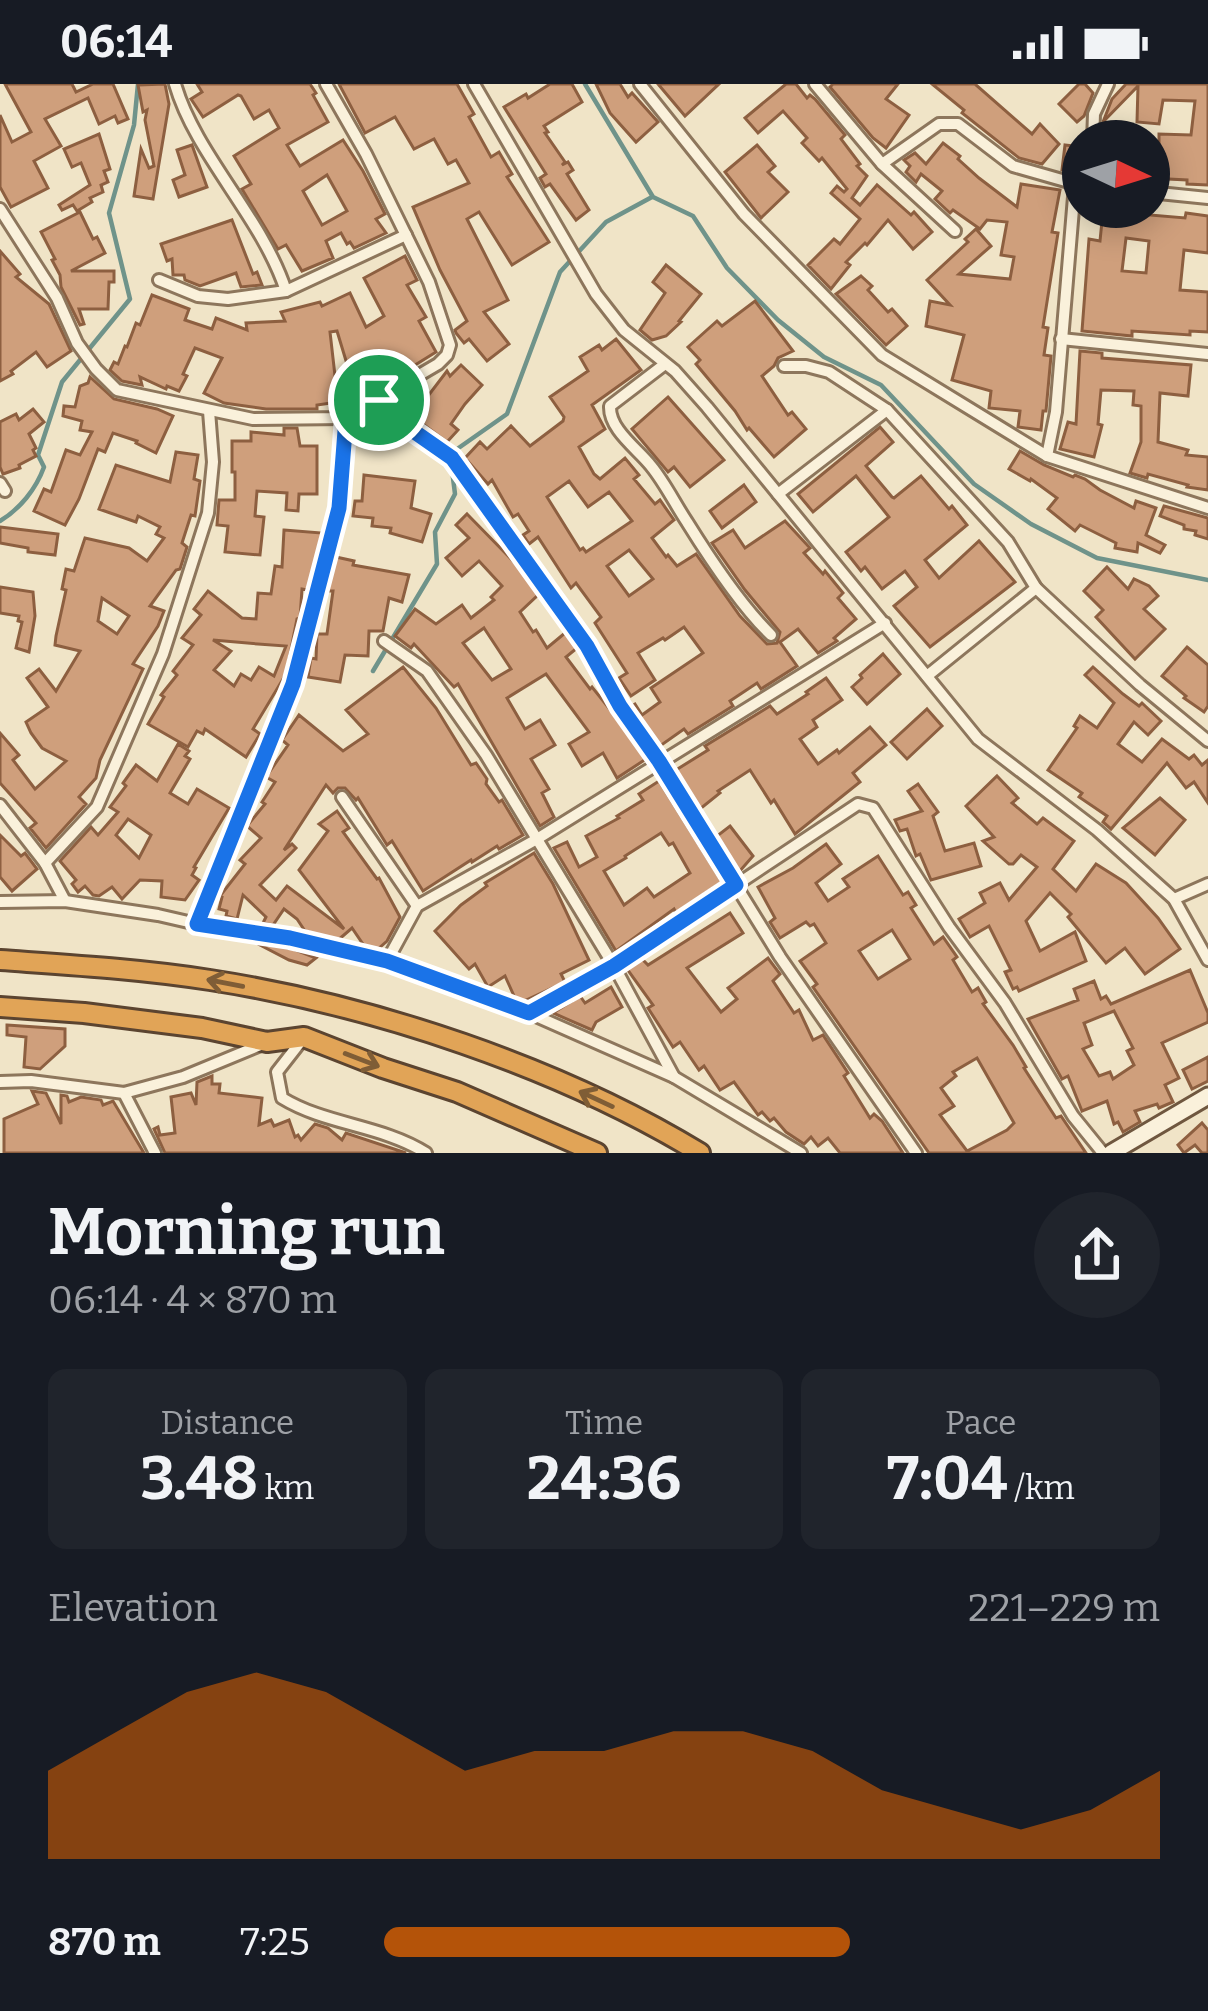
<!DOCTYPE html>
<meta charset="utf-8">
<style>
:root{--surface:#171b24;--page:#20242c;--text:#f1f3f6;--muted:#9ea1a6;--accent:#b45309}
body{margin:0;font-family:Bitter,serif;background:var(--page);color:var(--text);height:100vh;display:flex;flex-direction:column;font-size:45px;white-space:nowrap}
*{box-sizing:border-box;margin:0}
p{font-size:39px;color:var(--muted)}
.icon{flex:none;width:66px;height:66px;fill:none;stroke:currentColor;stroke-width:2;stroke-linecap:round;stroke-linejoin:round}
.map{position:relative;height:1069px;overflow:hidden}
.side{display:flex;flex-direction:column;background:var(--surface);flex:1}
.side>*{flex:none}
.needle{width:78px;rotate:94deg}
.fabs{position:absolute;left:1062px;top:36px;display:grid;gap:24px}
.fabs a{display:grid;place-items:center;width:108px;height:108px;border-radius:50%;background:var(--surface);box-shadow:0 6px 30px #0003;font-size:60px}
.pin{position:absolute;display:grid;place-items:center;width:102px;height:102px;color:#fff;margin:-51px;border:6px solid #fff;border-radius:50%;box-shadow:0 3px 12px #0007}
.round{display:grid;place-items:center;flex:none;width:126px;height:126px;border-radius:63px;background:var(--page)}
.headline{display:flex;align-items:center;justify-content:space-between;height:204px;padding:0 48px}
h1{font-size:66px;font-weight:700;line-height:90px}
.figures{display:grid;grid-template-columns:repeat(3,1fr);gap:18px;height:204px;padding:12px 48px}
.figures div{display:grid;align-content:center;border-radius:18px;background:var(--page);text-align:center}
.figures b{font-size:60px;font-weight:700}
.figures small{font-size:33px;font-weight:400}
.figures p{font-size:33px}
.chart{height:336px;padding:24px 48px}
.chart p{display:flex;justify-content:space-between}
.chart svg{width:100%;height:216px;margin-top:12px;fill:var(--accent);opacity:.7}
ul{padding:0 48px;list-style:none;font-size:39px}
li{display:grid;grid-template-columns:192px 144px 1fr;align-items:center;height:90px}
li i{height:30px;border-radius:15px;background:var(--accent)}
.status{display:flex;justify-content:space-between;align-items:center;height:84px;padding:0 60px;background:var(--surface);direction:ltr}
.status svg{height:33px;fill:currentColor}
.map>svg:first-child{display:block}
</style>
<div class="status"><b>06:14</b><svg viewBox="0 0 49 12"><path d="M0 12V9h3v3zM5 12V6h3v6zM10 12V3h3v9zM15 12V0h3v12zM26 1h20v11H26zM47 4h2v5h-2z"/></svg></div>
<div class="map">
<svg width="1208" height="1069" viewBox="0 0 1208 1069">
<rect width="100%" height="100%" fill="#f0e4c7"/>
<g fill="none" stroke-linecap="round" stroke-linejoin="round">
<g stroke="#6f938a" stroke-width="4.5">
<polyline points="585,0 653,113 693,132 727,184 778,236 824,273 881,301 974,400 1031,440 1097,474 1208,496"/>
<path d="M0 437C20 425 36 405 44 383L38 371 62 298 130 215 109 129 134 41 138 0"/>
<polyline points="373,587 437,480 435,448 455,410 450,370 507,330 560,188 606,138 652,113"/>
</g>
</g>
<g fill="#cf9f7c" stroke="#8d5f40" stroke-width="3" fill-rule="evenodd">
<polygon points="5,0 72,0 76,8 93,0 113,0 128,35 118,39 115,32 99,40 88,14 45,35 61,62 34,77 48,104 11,123 0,103 0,31 12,58 31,48"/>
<polygon points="165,0 169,20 153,115 134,112 141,65 149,84 154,82 145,36 147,26 143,28 138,1"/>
<path d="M197 0H310L316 9 313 11 328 38 287 61 300 82 343 56 363 87 385 130 376 135 386 149 354 164 350 158 347 160 341 149 326 157 333 174 302 187 286 161 278 165 242 105 251 100 234 72 279 44 269 26 254 35 241 12 238 11 203 33 191 15 202 8ZM327 91 347 127 322 141 303 107Z"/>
<polygon points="339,0 457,0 474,30 469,33 491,73 499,68 512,90 507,93 549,158 512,181 479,128 467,135 508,216 484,228 509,260 487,277 469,255 464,259 456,249 455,246 467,237 440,186 413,123 469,99 456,76 448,80 434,55 414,65 395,33 365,49"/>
<polygon points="550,0 572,0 582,18 544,42 548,48 545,49 565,78 562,81 568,78 573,86 567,90 589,126 576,136 550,100 545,103 540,94 546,90 504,23 526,10 528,14"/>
<polygon points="596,0 620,0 628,13 632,9 658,38 636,58 610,29"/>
<polygon points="658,0 719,0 685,32"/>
<polygon points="786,0 796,0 807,14 810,11 815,15 845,51 841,55 860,80 857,82 867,92 852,114 860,121 877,101 911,131 914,128 932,148 913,165 888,136 867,161 865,159 846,178 850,181 831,205 808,181 834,155 840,160 860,135 831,109 837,102 844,108 847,105 822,74 819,77 802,59 807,54 783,27 758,49 745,34"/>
<polygon points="833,0 898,0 886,15 909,31 886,64 873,54 830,3"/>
<polygon points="932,0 975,0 1032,50 1040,40 1059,60 1042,80 1019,74 962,29 964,26"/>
<polygon points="1079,0 1085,0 1093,9 1084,32 1077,38 1059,20"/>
<polygon points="1126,0 1208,0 1208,101 1187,100 1187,96 1149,94 1149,65 1159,66 1159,50 1191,51 1195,17 1163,16 1159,40 1137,38 1138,2 1103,38 1112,15"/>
<polygon points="99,50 110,85 104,87 108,98 101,101 103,108 90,114 92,118 77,127 73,121 62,126 59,121 90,101 81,79 72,83 64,65"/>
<polygon points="943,59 960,72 958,75 979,94 1017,123 1021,100 1060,106 1052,148 1058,149 1043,243 1048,244 1044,271 1051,272 1046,327 1043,327 1041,346 1018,343 1020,327 989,324 991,307 952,296 964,251 926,242 930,217 950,221 927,196 968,158 965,155 976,145 991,162 959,190 1010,195 1014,173 1001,171 1007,138 987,136 980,145 953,126 950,129 935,115 942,107 921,90 916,98 906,88 910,82 904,76 915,69 926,80"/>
<polygon points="192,61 207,103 179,113 173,96 185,91 177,66"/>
<polygon points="757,61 775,82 768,88 788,108 761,134 725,88"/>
<polygon points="1065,61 1083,63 1083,89 1062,86"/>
<path d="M1103 127 1185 134 1186 129 1208 132V169L1184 166 1180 206 1208 208V248L1190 247V251L1132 247V252L1082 247 1089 155 1100 157ZM1126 154 1149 157 1146 189 1122 187Z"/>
<polygon points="80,128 93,155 97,153 105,169 71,187 114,187 114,198 109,198 108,225 79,225 84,240 80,241 61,203 60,191 52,176 55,175 41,148"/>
<polygon points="232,136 253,190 257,188 262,201 241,203 236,189 200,202 185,196 184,191 173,191 172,175 167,177 161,160"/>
<polygon points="0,167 20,190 16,193 49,220 71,267 47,283 36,268 11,287 13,290 0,297"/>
<polygon points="405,172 417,196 407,201 426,233 419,237 436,268 370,309 357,313 337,247 330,248 338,318 317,321 317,325 266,325 224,319 204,309 222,274 195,264 183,290 187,292 179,307 167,302 166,305 140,293 142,301 122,297 110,286 114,278 118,280 125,262 127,263 136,239 140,241 152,211 189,225 185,236 212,245 216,234 247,246 246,239 285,237 281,228 320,218 322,222 350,209 366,243 384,232 364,194"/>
<polygon points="666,181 701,210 679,237 681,238 666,252 652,256 640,246 665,209 653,198"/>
<polygon points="861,192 872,202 868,206 888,228 892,225 907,242 886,261 836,210"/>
<polygon points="755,217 793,267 778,274 774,282 762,292 788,331 792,328 806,345 774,373 749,344 747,346 735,327 696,280 700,276 688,263 717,237 722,242"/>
<path d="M616 255 641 286 592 321 605 345 579 363 594 390 600 395 625 374 639 391 634 395 655 420 660 416 674 436 652 454 666 473 668 471 677 482 696 470 740 532 767 560 777 559 780 548 745 506 712 459 733 446 745 464 785 437 810 464 804 469 823 490 825 487 843 509 838 514 856 535 834 554 837 557 818 569 798 545 780 558 797 582 761 605 757 599 730 617 733 622 688 650 684 645 660 662 632 622 635 620 642 631 660 618 651 604 703 569 684 543 665 556 663 554 638 569 655 596 631 612 619 594 627 589 595 539 601 533 576 499 571 504 538 453 529 460 523 451 529 447 518 430 513 433 492 396 488 400 465 374 480 358 487 365 511 342 530 362 563 337 564 333 550 313 588 287 580 273 599 261 602 266ZM569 397 588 423 609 408 632 437 586 468 583 464 580 466 547 413ZM629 466 653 495 629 512 607 482Z"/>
<polygon points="1080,267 1102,269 1102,274 1191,281 1188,312 1160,309 1158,358 1188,366 1186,371 1208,373 1208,406 1187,403 1188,401 1148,390 1147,394 1130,389 1141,358 1141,322 1133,321 1134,307 1101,306 1098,340 1102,341 1094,373 1060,365 1068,338 1076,340"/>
<polygon points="461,281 482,301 465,320 451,340 458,346 447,358 408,329 422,313 425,316 447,287 450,292"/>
<polygon points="90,293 114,315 157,325 173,332 156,369 136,359 137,357 113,349 105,368 98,365 79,415 65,441 34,427 44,405 51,408 66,366 80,371 92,348 80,346 82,337 63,332 64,322 75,323 80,302 88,299"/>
<polygon points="668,313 724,376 690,403 674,383 668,388 632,345"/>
<polygon points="33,325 44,338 29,350 36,364 33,366 36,372 19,381 20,384 3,390 0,383 0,338 16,330 19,336"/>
<polygon points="880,343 893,358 866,382 892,413 894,414 921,392 949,425 952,422 967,441 925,476 939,494 979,457 1015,498 930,563 894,522 917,503 905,487 882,505 865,483 861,487 846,468 889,433 856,392 813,428 798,410"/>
<polygon points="284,344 297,344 300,362 317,362 317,410 299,410 298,427 286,426 287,409 257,407 255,432 264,433 260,471 225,468 228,442 217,441 219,416 235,416 235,388 232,388 232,357 251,357 251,348 284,351"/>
<polygon points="1020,367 1044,381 1073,393 1075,391 1085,395 1100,406 1134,424 1136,417 1156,424 1146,451 1165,461 1160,469 1138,459 1137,468 1115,464 1116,459 1080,441 1075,447 1048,425 1057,414 1031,395 1030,397 1009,385"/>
<path d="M176 368 198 371 194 395 200 397 195 432 191 431 182 459 187 463 180 485 176 486 150 522 164 527 158 542 133 580 143 585 100 676 96 694 79 713 86 720 46 764 30 744 36 739 0 699V649L19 671 13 676 35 705 66 677 42 664 31 649 26 638 48 623 27 594 39 585 56 607 80 567 55 561 56 552 66 506 62 505 66 485 74 487 85 454 129 464 147 477 164 454 156 450 160 443 138 432 136 438 99 425 116 381 170 398ZM102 514 129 532 117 550 98 537Z"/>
<polygon points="364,391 415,397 411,424 431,430 422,458 390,449 391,444 372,442 373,434 353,432 355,417 362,417"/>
<polygon points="744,401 756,418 722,444 710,427"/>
<polygon points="1164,422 1208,434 1208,455 1195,451 1196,447 1184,445 1184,441 1160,432"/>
<path d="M467 430 517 481 538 511 520 528 533 548 536 546 547 564 565 549 577 564 566 573 590 605 592 603 612 628 646 675 617 694 603 669 582 682 569 660 589 648 546 590 507 614 525 645 540 636 555 661 531 675 549 705 542 709 554 733 540 742 458 600 454 603 414 560 411 564 395 552 415 525 436 540 462 521 471 534 494 516 491 513 502 502 479 477 462 492 446 474 469 454 456 441ZM484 544 511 585 492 596 463 559Z"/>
<polygon points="0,443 58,450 55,471 28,468 28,464 0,459"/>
<path d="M284 446 322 449 308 506 302 505 300 534 297 535 286 590 253 645 260 650 246 673 205 645 203 650 197 647 188 663 148 640 164 613 161 611 177 591 173 587 193 561 182 554 201 531 194 525 208 507 242 534 256 535 258 509 271 510 275 482 282 483ZM213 556 258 560 286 562 274 592 259 583 251 596 241 590 234 602 214 586 231 567Z"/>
<polygon points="336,473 354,477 353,481 409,491 402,518 389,514 383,547 369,547 368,572 345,571 340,598 308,593 311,574 316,575 317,550 327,550 333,507 327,507"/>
<polygon points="1107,483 1128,505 1134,495 1149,502 1158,512 1144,525 1165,545 1135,575 1096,533 1103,526 1084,507"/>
<polygon points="0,503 33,508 35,532 29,568 16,564 22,538 18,537 19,532 0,529"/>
<polygon points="1187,563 1208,581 1208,622 1204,628 1184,614 1186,612 1162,592"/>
<polygon points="883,570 900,590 867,620 852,603 862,594 860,591"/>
<polygon points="403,583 436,624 471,681 476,679 487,695 486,700 499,718 502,716 523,751 499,765 497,762 472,778 471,776 423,807 392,757 387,761 358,714 356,716 345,704 338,704 333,709 326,701 284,766 292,760 296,764 260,801 276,816 287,802 344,845 299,786 328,747 319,740 337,727 349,744 343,748 377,795 379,794 400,833 387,857 378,865 365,863 352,844 337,857 305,847 297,835 284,825 273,841 263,839 266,833 243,811 237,835 226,832 227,827 219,825 222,813 220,812 245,780 240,776 261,754 247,742 265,720 262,718 275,698 266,693 288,661 282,656 299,631 343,667 368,650 346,626"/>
<polygon points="1093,583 1123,610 1139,622 1142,619 1161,637 1148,651 1134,638 1118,660 1142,678 1162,655 1189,675 1194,671 1202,681 1208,676 1208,719 1194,698 1186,704 1167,679 1111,745 1103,738 1107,732 1079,713 1082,709 1048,686 1077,644 1074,642 1080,632 1097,644 1114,619 1085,591"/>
<polygon points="826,594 842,616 813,636 817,643 800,655 818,680 837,666 839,669 870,643 886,661 853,689 860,698 795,750 774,716 771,719 750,686 718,707 720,709 700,725 676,686 708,666 705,662 770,622 777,630 808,610 806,608"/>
<polygon points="927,625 942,642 907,675 891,658"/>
<path d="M178 660 189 667 185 672 190 675 170 709 188 720 197 705 229 724 194 783 196 784 192 791 199 796 185 816 161 813 162 797 140 796 122 815 112 803 99 812 93 811 85 802 78 808 72 800 76 796 60 777 91 743 98 751 118 728 110 723 126 702 123 699 136 681 157 697ZM128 735 151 751 139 774 116 751Z"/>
<polygon points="997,692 1018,714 1012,719 1037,740 1043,734 1074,757 1053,785 1076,807 1096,780 1126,799 1158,834 1180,865 1145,890 1125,864 1106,879 1068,833 1071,830 1050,809 1026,837 1040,867 1075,848 1086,877 1019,907 1017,903 1013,905 1005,888 1011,886 989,842 970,853 959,835 985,819 980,809 1000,799 1009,816 1037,783 1021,771 1013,780 1009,780 983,757 994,753 966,722"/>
<path d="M659 697 722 798 676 829 674 825 616 867 554 764 567 758 579 783 597 773 586 752 619 734 617 732 643 716 639 710ZM661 749 669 761 673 759 690 789 654 813 647 804 624 821 604 787 626 774 625 772Z"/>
<polygon points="918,700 938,728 933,732 945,767 974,759 981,782 931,796 920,770 916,772 907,745 900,747 895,736 922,727 908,707"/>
<polygon points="1160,714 1185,736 1155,771 1123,744"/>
<polygon points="730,742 753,772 739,788 717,752"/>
<polygon points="0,751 21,772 25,769 37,785 12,807 0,793"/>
<path d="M826 760 841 780 816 799 828 817 849 803 843 795 878 772 903 811 908 808 916 821 911 824 934 860 943 853 957 873 953 876 972 908 978 904 986 918 983 920 1013 961 1026 983 1024 984 1056 1034 1061 1032 1086 1069H929L813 903 817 900 800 877 826 859 814 840 810 842 806 838 780 854 770 838 775 834 758 803 793 784ZM892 846 910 875 878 895 859 867ZM977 974 1014 1039 1007 1046 967 1067 940 1031 954 1022 941 1004 956 992 953 988Z"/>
<polygon points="534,769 553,800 589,876 561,890 565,898 524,917 515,914 505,892 488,903 475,880 469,885 435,847 461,821 487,802 485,799"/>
<polygon points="730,829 743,849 687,884 721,928 737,915 728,904 768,874 780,890 773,897 794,929 799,926 813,956 823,951 848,989 844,992 870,1034 874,1030 882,1037 903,1069 840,1069 828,1054 818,1062 811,1053 804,1060 786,1048 774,1034 770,1037 762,1028 758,1031 734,998 720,1006 704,982 699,986 680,958 673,963 648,924 653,921 627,885 642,875 648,881"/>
<polygon points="258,860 288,863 316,874 307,881 289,876"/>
<path d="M1190 886 1208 929V938L1162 959 1179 994 1165 1001 1173 1018 1159 1024 1157 1020 1135 1027 1140 1038 1123 1048 1118 1038 1114 1040 1107 1017 1082 1027 1068 992 1062 995 1028 935 1078 916 1074 905 1094 897 1101 915 1106 912 1111 920ZM1114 927 1133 964 1127 967 1134 981 1113 995 1110 988 1099 992 1083 965 1092 961 1084 939Z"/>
<polygon points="611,903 622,923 596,938 592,946 553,929 580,912 585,919"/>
<polygon points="7,941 65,945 65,962 40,985 24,983 26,953 7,951"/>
<polygon points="1208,973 1208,997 1192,1005 1183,986"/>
<polygon points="212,992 212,1000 220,1000 219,1009 262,1014 259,1041 271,1036 274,1042 289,1036 295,1053 298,1051 301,1056 315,1040 328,1044 342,1056 346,1049 406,1069 165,1069 154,1045 158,1043 160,1051 175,1049 171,1013 191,1009 196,1021 197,998"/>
<polygon points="32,1007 46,1009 61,1040 61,1011 67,1012 69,1018 81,1013 101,1016 103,1021 113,1017 144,1069 4,1069 4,1035 38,1020"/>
<polygon points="1202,1039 1208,1046 1208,1069 1202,1069 1195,1061 1184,1069 1178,1061"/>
</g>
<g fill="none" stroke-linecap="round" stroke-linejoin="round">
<defs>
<g id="street">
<path d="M175 0C196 72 262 133 286 207"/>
<polyline points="474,0 596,210 624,246 675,287 707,323 978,655 1097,746 1174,815 1208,876"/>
<polyline points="640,0 744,130 882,271 1047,372 1208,424"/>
<polyline points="815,0 882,80 955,147"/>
<polyline points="1093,57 1094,30 1108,0"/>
<polyline points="882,80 939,40 958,40 1013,82 1083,102"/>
<polyline points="1149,108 1208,114"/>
<polyline points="0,125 57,214 77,259 96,285 117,306 253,335 346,334 438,280 447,271 450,261 429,198 366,70 326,0"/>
<polyline points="159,196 198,212 228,215 286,207 406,151"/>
<polyline points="1061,255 1208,270"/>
<path d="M665 280 610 322C609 346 638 365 651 382 665 399 675 420 687 438 710 475 740 521 771 551"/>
<polyline points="784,282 806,282 829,288 887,326 1008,458 1036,504 927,592"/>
<polyline points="379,316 409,344 452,373 587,562 620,622 659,677 780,873 916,1069"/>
<polyline points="1047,372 1056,328 1075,101"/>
<polyline points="0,399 5,407"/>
<polyline points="778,410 887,326"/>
<polyline points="1036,504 1140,601 1208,657"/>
<polyline points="384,557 427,587 486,671 614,882 674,993"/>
<polyline points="342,713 417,822"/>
<polyline points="0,721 45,779 65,817"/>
<polyline points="45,779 97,723 163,570 208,429 213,378 209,327"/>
<polyline points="1174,815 1208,800"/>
<polyline points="0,818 65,817 158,831 197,840 289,853 334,866 387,877 529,929 674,993 801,1069"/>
<polyline points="197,840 293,600 339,424 346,334"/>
<polyline points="387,877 417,822 537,755 885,539"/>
<polyline points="529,929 614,882 858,720 873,724 949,843 1005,919 1073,1032 1103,1069"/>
<path d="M302 956 277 988 282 1014C326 1041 382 1041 426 1069"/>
<polyline points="0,998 31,997 124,1009 183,993 263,960"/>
<polyline points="124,1009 155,1069"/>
</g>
<polyline id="secondary" points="1111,1069 1208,1012"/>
<g id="highway">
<path d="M0 876C70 881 141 885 210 896 372 921 559 983 700 1069"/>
<polyline points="0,923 84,929 202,944 267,958 304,953 383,984 457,1008 597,1069"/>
</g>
</defs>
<use href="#street" stroke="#8d765c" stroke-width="16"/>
<use href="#secondary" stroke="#6f573f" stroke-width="21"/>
<use href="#highway" stroke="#5b4430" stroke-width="24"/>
<use href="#street" stroke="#faf1db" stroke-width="10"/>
<use href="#secondary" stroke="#faf1db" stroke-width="15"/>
<use href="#highway" stroke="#e1a457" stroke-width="18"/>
</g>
<defs><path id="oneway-shaft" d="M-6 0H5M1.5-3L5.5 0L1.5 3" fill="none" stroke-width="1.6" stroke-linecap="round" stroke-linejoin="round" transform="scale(3)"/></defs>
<g stroke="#7f5d36">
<use href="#oneway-shaft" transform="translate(225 899) rotate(-169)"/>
<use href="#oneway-shaft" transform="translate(362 976) rotate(21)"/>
<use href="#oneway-shaft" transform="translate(596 1015) rotate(-155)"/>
</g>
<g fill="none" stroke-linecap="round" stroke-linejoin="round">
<defs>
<polygon id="route" points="379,316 409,344 452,374 587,562 620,622 659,677 736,801 614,882 529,929 387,877 290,854 197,840 293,600 339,424 346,334"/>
</defs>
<use href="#route" stroke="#fff" stroke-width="24"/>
<use href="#route" stroke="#1a73e8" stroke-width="15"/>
</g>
</svg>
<div class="fabs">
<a><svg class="needle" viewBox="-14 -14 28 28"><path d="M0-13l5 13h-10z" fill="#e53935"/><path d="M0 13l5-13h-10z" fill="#9ea1a6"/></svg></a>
</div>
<div class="pin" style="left:379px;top:316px;background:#1e9e55"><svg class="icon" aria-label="arrive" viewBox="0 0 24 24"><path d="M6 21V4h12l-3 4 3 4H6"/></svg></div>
</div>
<section class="side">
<div class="headline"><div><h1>Morning run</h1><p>06:14 · 4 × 870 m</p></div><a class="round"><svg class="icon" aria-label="share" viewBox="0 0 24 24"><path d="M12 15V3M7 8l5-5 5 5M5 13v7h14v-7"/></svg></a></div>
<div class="figures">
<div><p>Distance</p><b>3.48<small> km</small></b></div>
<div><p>Time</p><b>24:36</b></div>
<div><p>Pace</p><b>7:04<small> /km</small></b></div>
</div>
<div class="chart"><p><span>Elevation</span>221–229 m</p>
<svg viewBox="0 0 160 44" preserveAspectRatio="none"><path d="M0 44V26L10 18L20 10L30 6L40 10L50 18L60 26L70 22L80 22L90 18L100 18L110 22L120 30L130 34L140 38L150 34L160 26V44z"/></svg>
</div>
<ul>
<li><b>870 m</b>7:25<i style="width:60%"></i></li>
</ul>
</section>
